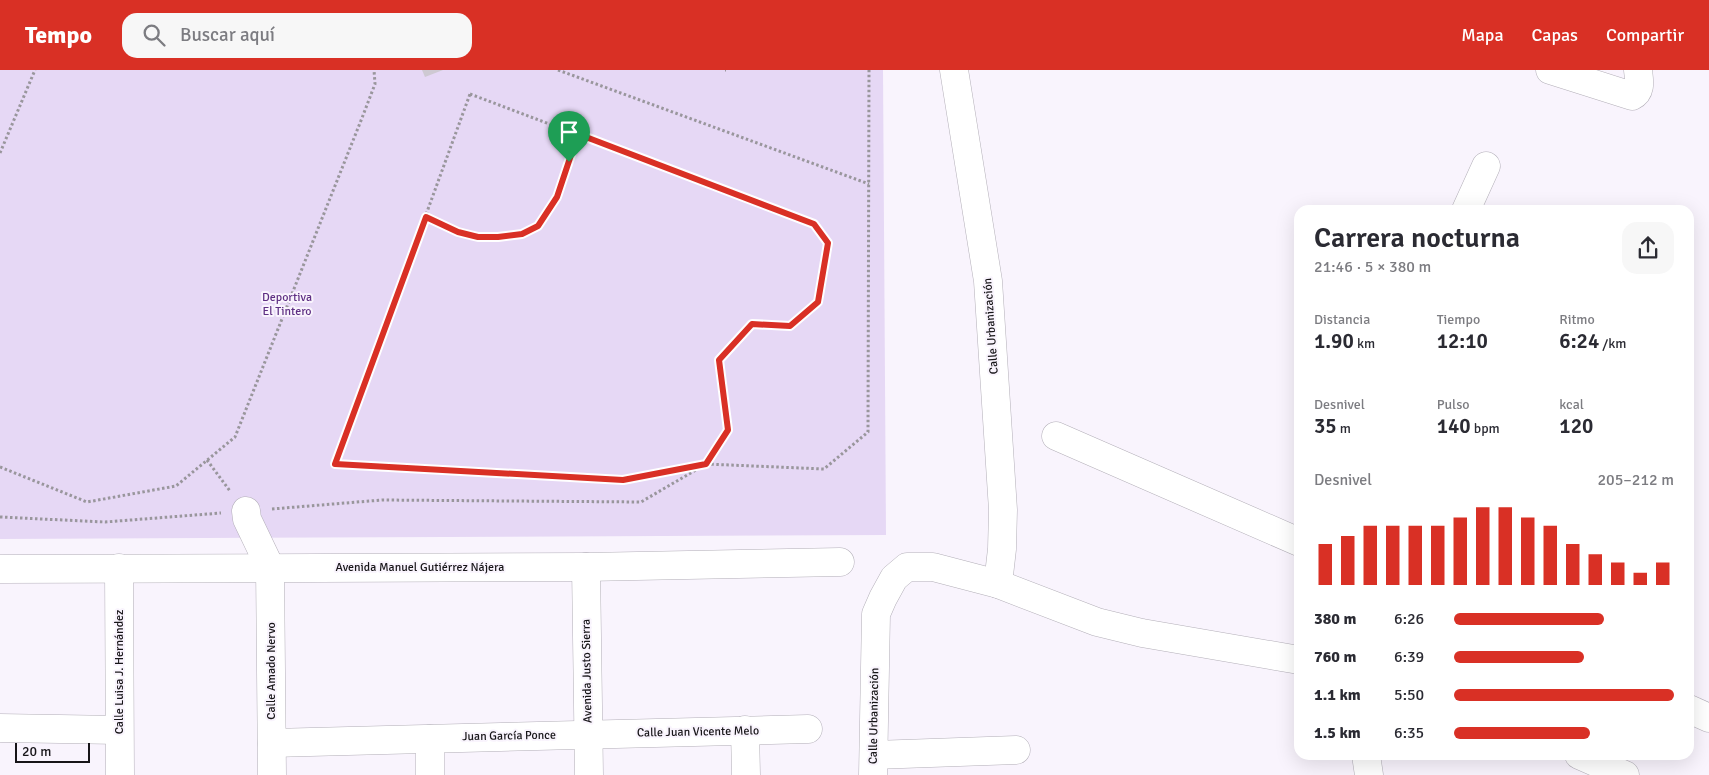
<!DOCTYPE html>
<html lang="es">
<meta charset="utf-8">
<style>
:root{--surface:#fff;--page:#f7f7f7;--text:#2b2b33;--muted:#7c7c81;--accent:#d93025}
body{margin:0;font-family:Signika,sans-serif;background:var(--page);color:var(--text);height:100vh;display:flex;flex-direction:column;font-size:19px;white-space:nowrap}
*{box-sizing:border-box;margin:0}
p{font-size:16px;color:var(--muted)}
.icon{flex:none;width:28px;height:28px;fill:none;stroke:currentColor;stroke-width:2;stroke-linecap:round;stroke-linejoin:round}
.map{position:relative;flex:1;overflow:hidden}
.details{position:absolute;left:1294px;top:135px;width:400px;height:555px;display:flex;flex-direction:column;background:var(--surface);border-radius:15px;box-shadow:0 5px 20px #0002}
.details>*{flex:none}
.scale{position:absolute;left:15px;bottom:12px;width:75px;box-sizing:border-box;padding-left:5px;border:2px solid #171518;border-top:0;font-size:14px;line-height:18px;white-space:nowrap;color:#171518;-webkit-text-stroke:4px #f9f4fd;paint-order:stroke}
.pin{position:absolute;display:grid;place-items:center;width:42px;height:42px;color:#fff;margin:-51px -21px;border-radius:50% 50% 50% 0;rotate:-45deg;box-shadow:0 0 5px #0007}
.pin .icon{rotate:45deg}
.round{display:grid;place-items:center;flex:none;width:52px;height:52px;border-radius:15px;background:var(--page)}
.head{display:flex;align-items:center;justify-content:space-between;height:85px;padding:0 20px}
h1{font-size:28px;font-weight:600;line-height:38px}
.metrics{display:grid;grid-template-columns:repeat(3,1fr);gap:8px;height:85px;padding:5px 20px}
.metrics div{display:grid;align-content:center}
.metrics b{font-size:21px;font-weight:600}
.metrics small{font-size:14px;font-weight:400}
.metrics p{font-size:14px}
.chart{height:140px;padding:10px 20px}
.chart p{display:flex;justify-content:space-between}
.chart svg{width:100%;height:90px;margin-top:5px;stroke:var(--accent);stroke-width:6}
ul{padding:0 20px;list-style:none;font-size:16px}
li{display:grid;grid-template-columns:80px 60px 1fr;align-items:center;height:38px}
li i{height:12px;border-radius:6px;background:var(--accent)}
header{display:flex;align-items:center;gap:30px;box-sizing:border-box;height:70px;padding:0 25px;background:var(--accent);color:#fff}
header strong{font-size:24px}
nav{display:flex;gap:28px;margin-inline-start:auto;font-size:18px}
.search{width:350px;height:45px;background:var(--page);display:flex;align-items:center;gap:12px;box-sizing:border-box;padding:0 18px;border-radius:15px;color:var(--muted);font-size:19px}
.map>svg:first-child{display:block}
</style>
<header>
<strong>Tempo</strong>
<div class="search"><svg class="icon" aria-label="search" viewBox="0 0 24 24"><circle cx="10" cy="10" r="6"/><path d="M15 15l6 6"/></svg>Buscar aquí</div>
<nav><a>Mapa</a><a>Capas</a><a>Compartir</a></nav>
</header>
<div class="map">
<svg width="1709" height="705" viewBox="0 0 1709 705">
<rect width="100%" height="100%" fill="#f9f4fd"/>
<polygon fill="#e6d8f5" points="0,0 883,0 886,465 0,469"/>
<polygon fill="#cec9d2" points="422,0 443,0 425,7"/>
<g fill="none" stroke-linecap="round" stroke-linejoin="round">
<defs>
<g id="minor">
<polyline points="954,0 988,211 1003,440 1002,479 998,514"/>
<path d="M1550 0 1632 26C1642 21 1639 10 1638 0"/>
<polyline points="1466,140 1486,96"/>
<polyline points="1056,366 1299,472"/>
<polyline points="246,441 247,449 270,497 272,705"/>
<polyline points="586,497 589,705"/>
<polyline points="119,498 120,705"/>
<polyline points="0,499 586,497 840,492"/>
<polyline points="1689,639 1709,648"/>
<polyline points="0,658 119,660"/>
<polyline points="745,660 746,705"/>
<polyline points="430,669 430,705"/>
<polyline points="272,673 808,659"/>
<polyline points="874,685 1016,680"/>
<polyline points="1366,685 1369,705"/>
<polyline points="1579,685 1625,705"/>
<polyline points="873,705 876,544 883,528 894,508 907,497 933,497 998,514 1097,552 1142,563 1299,590"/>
</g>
</defs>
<use href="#minor" stroke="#b3afb8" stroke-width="29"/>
<g stroke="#99969c" stroke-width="3" stroke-dasharray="2.5 2.5" stroke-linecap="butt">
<polyline points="558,0 869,114"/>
<polyline points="725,0 726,0"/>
<polygon points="470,24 814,154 828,173 818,232 790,256 752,254 719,290 728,360 706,394 623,410 335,394"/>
<polyline points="0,83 35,0"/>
<polyline points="426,147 458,162 478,167 498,167 522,164 538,156 557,127 578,64"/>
<polyline points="207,390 230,421"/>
<polyline points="0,397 87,432 176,416 235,367 362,48 375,14 374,0"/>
<polyline points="272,439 382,430 641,432 706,394 824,399 868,362 869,0"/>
<polyline points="0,447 105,452 221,443"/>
</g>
<use href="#minor" stroke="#fff" stroke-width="28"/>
</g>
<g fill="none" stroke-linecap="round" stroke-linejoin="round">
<defs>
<polygon id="route" points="578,64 814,154 828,173 818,232 790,256 752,254 719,290 728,360 706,394 623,410 335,394 426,147 458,162 478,167 498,167 522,164 538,156 557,127"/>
</defs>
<use href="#route" stroke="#fff" stroke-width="10"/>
<use href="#route" stroke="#d93025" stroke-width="6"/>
</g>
<g text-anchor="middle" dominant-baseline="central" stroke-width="4" stroke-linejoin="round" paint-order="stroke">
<g font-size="12" fill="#5e2f83" stroke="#f9f4fd">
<text x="287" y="227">Deportiva<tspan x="287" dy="14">El Tintero</tspan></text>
</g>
<g font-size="12" fill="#171518" stroke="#f9f4fd">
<text transform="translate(991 256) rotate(-94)">Calle Urbanización</text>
<text x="420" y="497">Avenida Manuel Gutiérrez Nájera</text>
<text transform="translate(271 601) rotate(-90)">Calle Amado Nervo</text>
<text transform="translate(587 601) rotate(-91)">Avenida Justo Sierra</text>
<text transform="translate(119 602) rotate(-90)">Calle Luisa J. Hernández</text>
<text transform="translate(874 646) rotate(-89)">Calle Urbanización</text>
<text transform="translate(698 662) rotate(-1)">Calle Juan Vicente Melo</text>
<text transform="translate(509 666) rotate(-1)">Juan García Ponce</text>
</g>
</g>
</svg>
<div class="scale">20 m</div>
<div class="pin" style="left:569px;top:92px;background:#1e9e55"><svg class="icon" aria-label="arrive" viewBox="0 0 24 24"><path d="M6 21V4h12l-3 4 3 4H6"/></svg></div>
<section class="details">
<div class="head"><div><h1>Carrera nocturna</h1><p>21:46 · 5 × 380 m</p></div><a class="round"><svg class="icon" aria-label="share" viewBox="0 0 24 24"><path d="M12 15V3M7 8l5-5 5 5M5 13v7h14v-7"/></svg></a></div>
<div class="metrics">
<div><p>Distancia</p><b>1.90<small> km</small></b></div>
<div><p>Tiempo</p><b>12:10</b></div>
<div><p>Ritmo</p><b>6:24<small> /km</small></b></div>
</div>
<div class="metrics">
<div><p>Desnivel</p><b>35<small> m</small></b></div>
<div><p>Pulso</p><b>140<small> bpm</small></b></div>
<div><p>kcal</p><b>120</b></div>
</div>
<div class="chart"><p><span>Desnivel</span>205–212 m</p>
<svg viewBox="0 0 160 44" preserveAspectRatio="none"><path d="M5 44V24M15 44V20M25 44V15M35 44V15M45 44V15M55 44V15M65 44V11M75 44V6M85 44V6M95 44V11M105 44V15M115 44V24M125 44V29M135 44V33M145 44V38M155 44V33"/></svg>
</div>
<ul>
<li><b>380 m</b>6:26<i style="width:68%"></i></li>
<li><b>760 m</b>6:39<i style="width:59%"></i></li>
<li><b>1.1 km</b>5:50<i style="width:100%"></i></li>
<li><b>1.5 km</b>6:35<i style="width:62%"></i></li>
</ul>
</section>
</div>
